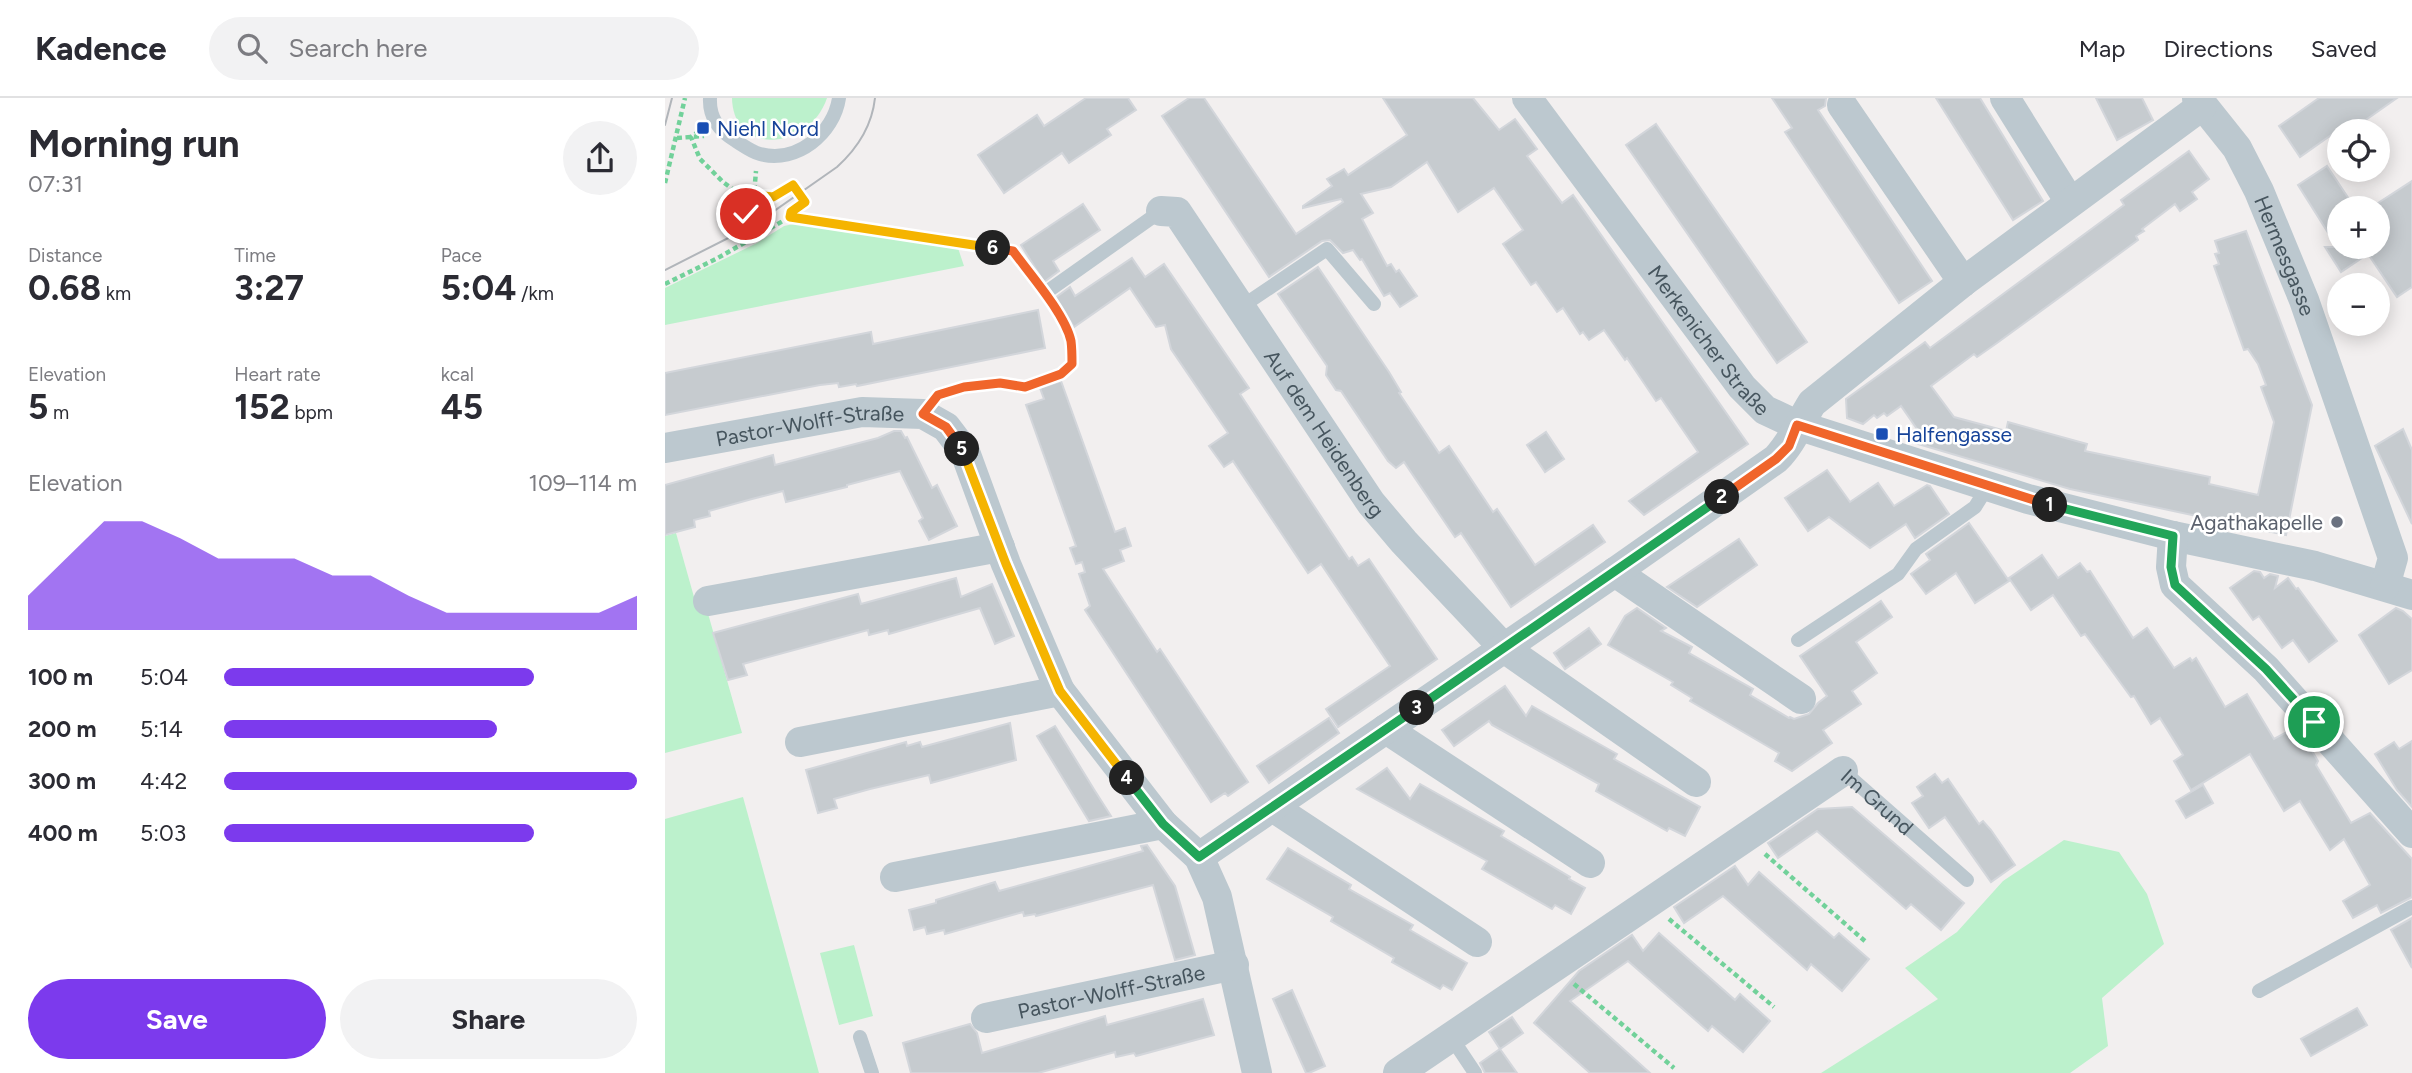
<!DOCTYPE html>
<meta charset="utf-8">
<style>
:root{--surface:#fff;--page:#f2f2f3;--text:#2b2b33;--muted:#7c7c81;--line:#e1e1e2;--accent:#7c3aed}
body{margin:0;font-family:Figtree,sans-serif;background:var(--page);color:var(--text);height:100vh;display:flex;flex-direction:column;font-size:26px;white-space:nowrap}
*{box-sizing:border-box;margin:0}
p{font-size:23px;color:var(--muted)}
.icon{flex:none;width:38px;height:38px;fill:none;stroke:currentColor;stroke-width:2;stroke-linecap:round;stroke-linejoin:round}
.map{position:relative;flex:1;overflow:hidden}
.sheet{display:flex;flex-direction:column;background:var(--surface);width:665px}
.sheet>*{flex:none}
.buttons{position:absolute;left:1662px;top:21px;display:grid;gap:14px}
.buttons a{display:grid;place-items:center;width:63px;height:63px;border-radius:50%;background:var(--surface);box-shadow:0 4px 18px #0003;font-size:35px}
.pin{position:absolute;display:grid;place-items:center;width:60px;height:60px;color:#fff;margin:-30px;border:4px solid #fff;border-radius:50%;box-shadow:0 2px 7px #0007}
.km{position:absolute;width:35px;height:35px;margin:-18px;border-radius:50%;background:#222;color:#fff;font-size:19px;line-height:35px;text-align:center}
.round{display:grid;place-items:center;flex:none;width:74px;height:74px;border-radius:37px;background:var(--page)}
.summary{display:flex;align-items:center;justify-content:space-between;height:119px;padding:0 28px}
h1{font-size:38px;font-weight:700;line-height:52px}
.metrics{display:grid;grid-template-columns:repeat(3,1fr);gap:10px;height:119px;padding:7px 28px}
.metrics div{display:grid;align-content:center}
.metrics b{font-size:35px;font-weight:700}
.metrics small{font-size:19px;font-weight:400}
.metrics p{font-size:19px}
.chart{height:196px;padding:14px 28px}
.chart p{display:flex;justify-content:space-between}
.chart svg{width:100%;height:126px;margin-top:7px;fill:var(--accent);opacity:.7}
.primary-button{display:flex;gap:14px;margin-top:auto;padding:14px 28px}
.primary-button a{flex:1;height:80px;border-radius:42px;background:var(--accent);color:#fff;font-size:28px;font-weight:700;line-height:80px;text-align:center}
.primary-button a+a{background:var(--page);color:var(--text)}
ul{padding:0 28px;list-style:none;font-size:23px}
li{display:grid;grid-template-columns:112px 84px 1fr;align-items:center;height:52px}
li i{height:18px;border-radius:9px;background:var(--accent)}
header{display:flex;align-items:center;gap:42px;box-sizing:border-box;height:98px;padding:0 35px;background:var(--surface);border-bottom:2px solid var(--line)}
header strong{font-size:33px}
nav{display:flex;gap:38px;margin-inline-start:auto;font-size:24px}
.search{width:490px;height:63px;background:var(--page);display:flex;align-items:center;gap:18px;box-sizing:border-box;padding:0 24px;border-radius:38px;color:var(--muted);font-size:26px}
main{display:flex;flex:1;min-height:0}
.map>svg:first-child{display:block}
</style>
<header>
<strong>Kadence</strong>
<div class="search"><svg class="icon" aria-label="search" viewBox="0 0 24 24"><circle cx="10" cy="10" r="6"/><path d="M15 15l6 6"/></svg>Search here</div>
<nav><a>Map</a><a>Directions</a><a>Saved</a></nav>
</header>
<main>
<section class="sheet">
<div class="summary"><div><h1>Morning run</h1><p>07:31</p></div><a class="round"><svg class="icon" aria-label="share" viewBox="0 0 24 24"><path d="M12 15V3M7 8l5-5 5 5M5 13v7h14v-7"/></svg></a></div>
<div class="metrics">
<div><p>Distance</p><b>0.68<small> km</small></b></div>
<div><p>Time</p><b>3:27</b></div>
<div><p>Pace</p><b>5:04<small> /km</small></b></div>
</div>
<div class="metrics">
<div><p>Elevation</p><b>5<small> m</small></b></div>
<div><p>Heart rate</p><b>152<small> bpm</small></b></div>
<div><p>kcal</p><b>45</b></div>
</div>
<div class="chart"><p><span>Elevation</span>109–114 m</p>
<svg viewBox="0 0 160 44" preserveAspectRatio="none"><path d="M0 44V32L10 19L20 6L30 6L40 12L50 19L60 19L70 19L80 25L90 25L100 32L110 38L120 38L130 38L140 38L150 38L160 32V44z"/></svg>
</div>
<ul>
<li><b>100 m</b>5:04<i style="width:75%"></i></li>
<li><b>200 m</b>5:14<i style="width:66%"></i></li>
<li><b>300 m</b>4:42<i style="width:100%"></i></li>
<li><b>400 m</b>5:03<i style="width:75%"></i></li>
</ul>
<div class="primary-button"><a>Save</a><a>Share</a></div>
</section>
<div class="map">
<svg width="1747" height="975" viewBox="0 0 1747 975">
<rect width="100%" height="100%" fill="#f2efef"/>
<g fill="#bcf1cc">
<path d="M67 0H162C144 53 68 58 67 0Z"/>
<polygon points="133,125 293,150 299,168 0,227 0,190 92,145 119,128"/>
<polygon points="11,435 29,499 38,498 77,635 0,655 0,438"/>
<polygon points="78,699 154,975 0,975 0,721"/>
<polygon points="1399,742 1454,754 1482,796 1499,846 1437,900 1443,948 1405,975 1156,975 1273,901 1240,870 1292,834 1338,783"/>
<polygon points="189,847 208,918 174,927 155,855"/>
</g>
<g fill="#c6cbcf" stroke="#d3d6db" stroke-width="2">
<polygon points="421,0 463,0 471,12 442,31 446,37 404,65 397,55 339,95 313,57 372,17 379,28"/>
<polygon points="524,0 539,0 631,136 678,104 676,101 638,110 638,108 667,88 662,81 679,71 683,77 742,37 718,0 808,0 834,32 850,21 872,51 862,58 897,105 908,97 1083,346 979,417 964,403 1033,354 996,300 991,303 962,260 960,262 939,232 924,242 918,234 915,236 898,210 892,214 871,184 866,187 838,146 858,132 829,90 793,114 762,64 726,89 696,96 708,115 697,121 722,168 726,166 731,174 734,172 752,198 735,209 725,195 719,198 697,161 695,162 688,152 678,155 665,142 657,143 604,179 497,18"/>
<polygon points="1107,0 1161,0 1160,8 1153,12 1267,183 1234,205 1120,34 1127,30"/>
<polygon points="1271,0 1315,0 1378,103 1348,122"/>
<polygon points="1431,0 1477,0 1488,22 1452,42"/>
<polygon points="1654,0 1732,0 1685,33 1672,33 1635,59 1614,28"/>
<polygon points="991,26 1142,244 1112,265 961,47"/>
<polygon points="1524,53 1544,81 1527,94 1532,101 1515,113 1510,106 1477,131 1479,133 1471,138 1473,142 1454,156 1332,245 1312,259 1309,256 1266,288 1289,319 1341,333 1343,324 1422,346 1420,353 1545,379 1544,386 1593,397 1609,324 1596,289 1601,287 1593,266 1583,251 1579,252 1549,168 1554,166 1550,156 1554,155 1550,143 1581,133 1647,307 1621,437 1405,391 1250,345 1254,334 1236,308 1222,318 1219,315 1212,320 1209,317 1198,326 1182,320 1181,301 1260,244 1265,250 1459,107 1456,102"/>
<polygon points="1662,68 1690,110 1675,110 1675,149 1713,149 1713,105 1747,83 1747,189 1732,199 1703,156 1676,174 1660,149 1672,149 1633,87"/>
<polygon points="418,106 435,132 388,163 394,173 379,184 356,147"/>
<polygon points="467,160 480,179 499,166 584,290 575,296 684,461 687,459 693,468 704,461 772,561 673,629 661,611 725,568 656,466 643,475 568,363 559,369 544,348 563,335 506,251 500,227 491,229 465,190 409,229 390,200 405,189 410,198"/>
<polygon points="653,169 724,274 736,294 734,295 774,355 784,348 828,414 832,411 870,467 928,427 940,444 846,509 796,435 790,439 739,364 731,370 723,363 676,293 671,292 661,277 662,268 613,196"/>
<polygon points="373,212 380,250 192,288 191,286 174,289 173,285 155,287 0,317 0,275 206,234 208,246"/>
<polygon points="396,283 450,434 460,430 466,448 455,452 459,463 438,471 492,554 495,551 583,684 563,698 560,695 546,704 420,512 425,508 414,476 420,474 417,464 411,466 405,450 411,448 361,307 379,301 375,290"/>
<polygon points="1738,331 1747,352 1747,426 1710,348"/>
<polygon points="229,333 236,333 240,340 242,339 267,390 272,387 292,428 264,442 254,423 258,420 235,373 182,387 182,389 121,404 118,393 87,401 44,413 45,418 29,422 30,429 0,437 0,387 108,357 110,367 213,340"/>
<polygon points="881,334 899,361 880,374 862,347"/>
<polygon points="1162,372 1185,404 1213,385 1229,408 1262,387 1265,388 1284,416 1250,440 1241,426 1205,450 1164,419 1143,433 1120,400"/>
<polygon points="1304,425 1344,483 1310,505 1291,475 1261,496 1246,476 1265,462 1261,456"/>
<polygon points="1074,441 1092,467 1032,509 1002,489"/>
<polygon points="1377,457 1393,480 1415,465 1422,474 1425,473 1468,540 1482,530 1509,570 1525,560 1527,563 1531,560 1560,609 1582,596 1609,641 1629,630 1636,641 1640,641 1653,663 1651,667 1686,725 1705,715 1747,761 1747,799 1716,815 1712,807 1688,820 1678,803 1705,787 1679,741 1665,752 1635,703 1619,713 1585,656 1526,692 1509,663 1518,657 1495,620 1486,626 1469,598 1466,599 1420,536 1416,538 1388,497 1366,512 1344,480"/>
<polygon points="1589,473 1595,474 1599,480 1605,476 1613,478 1610,490 1623,480 1631,491 1633,490 1672,543 1644,564 1628,542 1617,550 1594,518 1588,522 1565,490"/>
<polygon points="291,480 296,499 327,486 349,538 330,546 315,510 224,536 223,532 204,537 203,532 78,566 82,577 63,582 48,535 193,496 196,506"/>
<polygon points="1216,503 1227,519 1191,544 1212,575 1187,593 1196,606 1158,632 1167,645 1127,673 1110,663 1114,655 1025,603 1027,600 1006,587 1008,584 943,547 960,518 972,510 1001,530 996,533 1027,549 1024,555 1088,591 1085,597 1124,620 1125,619 1129,621 1144,616 1153,605 1162,598 1135,558"/>
<polygon points="1731,510 1738,513 1747,521 1747,572 1724,586 1694,537"/>
<polygon points="924,530 936,546 900,571 889,555"/>
<polygon points="840,588 861,618 867,608 952,656 949,661 1035,709 1020,738 1004,730 1002,733 931,693 934,686 827,627 824,623 789,648 777,632"/>
<polygon points="664,620 674,635 604,685 592,668"/>
<polygon points="345,625 351,662 266,685 264,677 205,691 169,701 172,710 153,715 141,672 241,644 242,648 255,644 257,649"/>
<polygon points="390,628 430,693 446,718 424,723 372,638"/>
<polygon points="1747,643 1747,709 1732,692 1710,656 1729,644 1734,651"/>
<polygon points="722,670 745,701 755,686 839,733 836,738 905,779 904,781 920,790 906,816 890,807 887,811 817,771 822,763 692,691"/>
<polygon points="1270,676 1277,685 1283,681 1314,726 1318,723 1326,732 1350,767 1326,784 1280,719 1264,730 1247,705 1258,698 1252,689"/>
<polygon points="1538,687 1548,705 1521,720 1511,703"/>
<polygon points="1187,709 1299,805 1276,832 1246,806 1241,811 1152,733 1113,760 1103,745 1153,711"/>
<polygon points="482,747 510,788 530,857 510,862 488,787 371,818 370,816 359,818 358,814 280,836 279,832 262,836 260,829 249,832 244,812 271,805 271,802 330,784 334,793 478,753 476,748"/>
<polygon points="623,750 686,787 684,791 748,827 745,832 802,865 787,892 778,887 775,891 727,864 729,860 666,823 668,819 602,781"/>
<polygon points="1070,768 1083,787 1094,774 1169,840 1174,835 1204,861 1177,893 1146,866 1142,872 1058,798 1019,825 1009,809"/>
<polygon points="1747,820 1747,870 1726,832"/>
<polygon points="994,835 1070,902 1075,896 1105,923 1078,954 1047,928 1043,933 963,863 905,903 985,975 925,975 869,925 914,873 967,837 978,853"/>
<polygon points="627,892 660,968 644,975 641,975 608,901"/>
<polygon points="538,901 549,937 471,958 469,955 451,959 450,954 373,975 246,975 238,945 305,926 312,935 317,955 440,918 442,927"/>
<polygon points="1692,910 1702,927 1646,958 1636,941"/>
<polygon points="847,919 858,935 835,951 824,934"/>
<polygon points="835,951 852,975 820,975 815,965"/>
</g>
<g fill="none" stroke-linecap="round" stroke-linejoin="round">
<g stroke="#72d19a" stroke-width="4.5" stroke-dasharray="5 3.5" stroke-linecap="butt">
<polyline points="34,33 26,39 35,61 58,84 73,95 108,99 128,87 140,104 126,114 125,119 348,153 370,183"/>
<polyline points="12,40 39,38"/>
<polyline points="0,85 20,0"/>
<polyline points="81,116 89,97 91,73"/>
<polyline points="0,186 51,161 125,119"/>
<polyline points="277,295 299,289 335,285 360,290 395,276 407,266 406,243 389,210"/>
<polyline points="1100,756 1201,844"/>
<polyline points="1004,821 1109,909"/>
<polyline points="909,886 1009,970"/>
</g>
<g stroke="#bcc8cf" stroke-width="14">
<path d="M45 0C44 20 54 33 71 43 79 48 87 54 95 56 132 66 169 35 174 0"/>
<polyline points="383,193 496,113"/>
<polyline points="576,209 662,151 709,206"/>
<polyline points="1133,542 1233,476 1251,451 1310,409 1323,388"/>
<path id="s1" d="M1178 673 1302 782"/>
<polyline points="1594,893 1747,809"/>
<polyline points="195,939 207,975"/>
<polyline points="786,939 810,975"/>
</g>
<g stroke="#bcc8cf" stroke-width="30">
<path id="s2" d="M862 0 1077 289 1100 312 1132 327 1363 401 1508 438 1650 468 1747 497"/>
<polyline points="1340,0 1405,104"/>
<path id="s3" d="M1532 0 1572 50 1594 93 1639 202 1728 460 1720 488"/>
<polyline points="1177,7 1298,184"/>
<path id="s4" d="M496 113 512 114 706 405 739 444 839 550 1031 684"/>
<path id="s5" d="M0 350 197 314 258 316 281 329 300 354 341 466 395 593 498 726 534 759 552 799 592 975"/>
<polyline points="1508,438 1506,469 1510,487 1601,571 1747,735"/>
<polyline points="950,474 1136,601"/>
<polyline points="43,503 335,449"/>
<polyline points="721,631 925,765"/>
<polyline points="135,644 395,593"/>
<polyline points="609,710 812,844"/>
<path d="M534 759 950 474 1111 361C1127 345 1135 324 1147 305L1298 184 1537 8"/>
<polyline points="230,779 498,726"/>
<path id="s6" d="M321 920 569 867"/>
<polyline points="733,975 1178,673"/>
</g>
<g stroke="#b1b5ba" stroke-width="2">
<polyline points="0,27 7,0"/>
<path d="M0 172 89 127 172 69C193 50 207 28 210 0"/>
</g>
</g>
<g fill="none" stroke-linecap="round" stroke-linejoin="round">
<defs>
<polyline id="split-1" points="1385,407 1508,438 1506,469 1510,487 1601,571 1649,624"/>
<polyline id="split-2" points="1057,399 1111,361 1124,348 1132,327 1385,407"/>
<polyline id="split-3" points="752,610 1057,399"/>
<polyline id="split-4" points="462,680 498,726 534,759 752,610"/>
<polyline id="split-5" points="297,351 341,466 395,593 462,680"/>
<path id="split-6" d="M297 351 281 329 258 316 273 297 299 289 335 285 360 289 396 276 407 266C407 259 407 251 406 243 400 216 365 176 348 153L328 150"/>
<polyline id="split-7" points="81,116 89,97 108,99 128,87 140,104 126,114 125,119 328,150"/>
</defs>
<use href="#split-1" stroke="#fff" stroke-width="14"/>
<use href="#split-2" stroke="#fff" stroke-width="14"/>
<use href="#split-3" stroke="#fff" stroke-width="14"/>
<use href="#split-4" stroke="#fff" stroke-width="14"/>
<use href="#split-5" stroke="#fff" stroke-width="14"/>
<use href="#split-6" stroke="#fff" stroke-width="14"/>
<use href="#split-7" stroke="#fff" stroke-width="14"/>
<use href="#split-1" stroke="#22a559" stroke-width="9"/>
<use href="#split-2" stroke="#f0652b" stroke-width="9"/>
<use href="#split-3" stroke="#22a559" stroke-width="9"/>
<use href="#split-4" stroke="#22a559" stroke-width="9"/>
<use href="#split-5" stroke="#f5b400" stroke-width="9"/>
<use href="#split-6" stroke="#f0652b" stroke-width="9"/>
<use href="#split-7" stroke="#f5b400" stroke-width="9"/>
</g>
<g fill="#1a4fb4" stroke="#fff" stroke-width="2.5">
<rect x="31" y="23" width="14" height="14" rx="3.5"/>
<rect x="1210" y="329" width="14" height="14" rx="3.5"/>
</g>
<circle fill="#6b7280" stroke="#fff" stroke-width="2.5" cx="1672" cy="424" r="7"/>
<g text-anchor="middle" dominant-baseline="central" stroke-width="5" stroke-linejoin="round" paint-order="stroke">
<g font-size="21" fill="#164399" stroke="#fff" text-anchor="start">
<text x="52" y="30">Niehl Nord</text>
<text x="1231" y="336">Halfengasse</text>
</g>
<g font-size="21" fill="#46555e" stroke="#fff">
<text stroke="none"><textPath href="#s3" startOffset="182">Hermesgasse</textPath></text>
<text stroke="none"><textPath href="#s2" startOffset="303">Merkenicher Straße</textPath></text>
<text stroke="none"><textPath href="#s5" startOffset="147">Pastor-Wolff-Straße</textPath></text>
<text stroke="none"><textPath href="#s4" startOffset="282">Auf dem Heidenberg</textPath></text>
<text stroke="none"><textPath href="#s1" startOffset="46">Im Grund</textPath></text>
<text stroke="none"><textPath href="#s6" startOffset="128">Pastor-Wolff-Straße</textPath></text>
</g>
<g font-size="21" fill="#5b616d" stroke="#fff" text-anchor="end">
<text x="1658" y="424">Agathakapelle</text>
</g>
</g>
</svg>
<div class="buttons">
<a><svg class="icon" aria-label="locate" viewBox="0 0 24 24"><circle cx="12" cy="12" r="6"/><path d="M12 2v4M12 18v4M2 12h4M18 12h4"/></svg></a>
<a>+</a>
<a>−</a>
</div>
<div class="pin" style="left:1649px;top:624px;background:#1e9e55"><svg class="icon" aria-label="arrive" viewBox="0 0 24 24"><path d="M6 21V4h12l-3 4 3 4H6"/></svg></div>
<div class="pin" style="left:81px;top:116px;background:#d93025"><svg class="icon" aria-label="check" viewBox="0 0 24 24"><path d="M5 12l5 5 9-10"/></svg></div>
<b class="km" style="left:1385px;top:407px">1</b>
<b class="km" style="left:1057px;top:399px">2</b>
<b class="km" style="left:752px;top:610px">3</b>
<b class="km" style="left:462px;top:680px">4</b>
<b class="km" style="left:297px;top:351px">5</b>
<b class="km" style="left:328px;top:150px">6</b>
</div>
</main>
